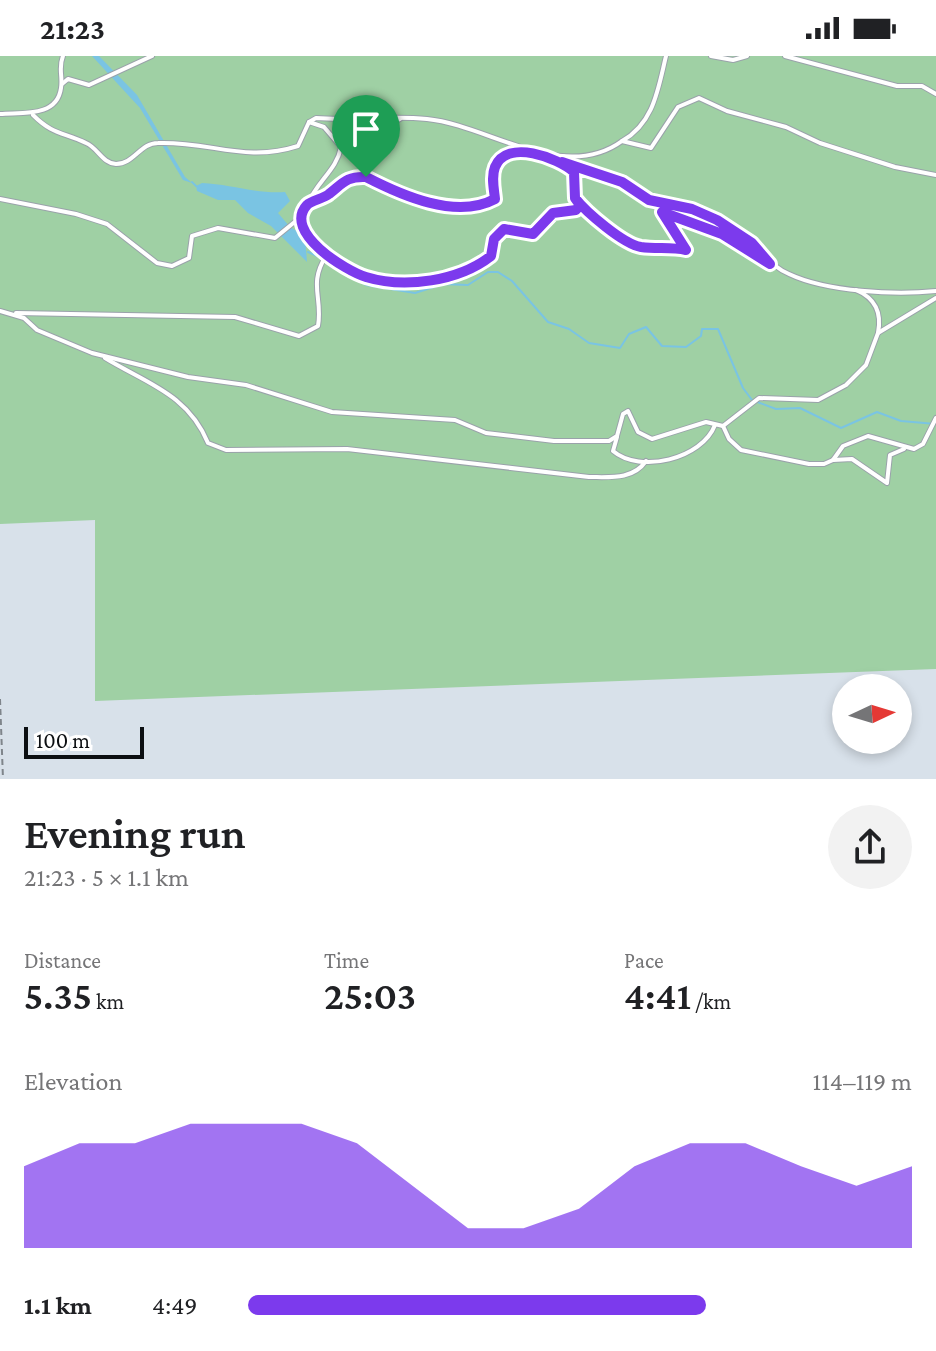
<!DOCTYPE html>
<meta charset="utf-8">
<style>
:root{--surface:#fff;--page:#f2f2f2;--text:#202124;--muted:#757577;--accent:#7c3aed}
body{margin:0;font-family:"Crimson Pro",serif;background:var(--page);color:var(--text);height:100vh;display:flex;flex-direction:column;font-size:30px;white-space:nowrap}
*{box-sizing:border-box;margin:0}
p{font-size:26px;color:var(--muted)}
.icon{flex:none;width:44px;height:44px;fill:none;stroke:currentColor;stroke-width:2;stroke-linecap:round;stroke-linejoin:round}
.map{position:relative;height:723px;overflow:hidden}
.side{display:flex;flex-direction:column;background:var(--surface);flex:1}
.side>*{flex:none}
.needle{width:52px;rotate:86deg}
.tools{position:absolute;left:832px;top:618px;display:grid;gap:16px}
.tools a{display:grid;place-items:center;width:80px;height:80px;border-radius:50%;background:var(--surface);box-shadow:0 4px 12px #0003;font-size:40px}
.scale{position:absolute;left:24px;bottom:20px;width:120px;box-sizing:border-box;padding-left:8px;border:4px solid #0c0f12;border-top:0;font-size:22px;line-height:28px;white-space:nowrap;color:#0c0f12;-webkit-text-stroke:6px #fff;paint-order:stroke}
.pin{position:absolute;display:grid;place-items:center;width:68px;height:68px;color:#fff;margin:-82px -34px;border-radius:50% 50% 50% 0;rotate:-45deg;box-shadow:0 0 8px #0007}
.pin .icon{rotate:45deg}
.round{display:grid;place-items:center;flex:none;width:84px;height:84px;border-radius:42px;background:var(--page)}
.summary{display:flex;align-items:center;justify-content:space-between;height:136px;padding:0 24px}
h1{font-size:44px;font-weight:600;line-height:60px}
.metrics{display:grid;grid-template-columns:repeat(3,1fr);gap:12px;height:136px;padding:8px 24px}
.metrics div{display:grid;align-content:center}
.metrics b{font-size:40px;font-weight:600}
.metrics small{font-size:22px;font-weight:400}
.metrics p{font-size:22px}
.chart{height:224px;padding:16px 24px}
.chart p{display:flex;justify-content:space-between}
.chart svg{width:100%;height:144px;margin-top:8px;fill:var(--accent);opacity:.7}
ul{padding:0 24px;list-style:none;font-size:26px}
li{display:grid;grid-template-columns:128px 96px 1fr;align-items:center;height:60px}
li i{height:20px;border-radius:10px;background:var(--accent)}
.status{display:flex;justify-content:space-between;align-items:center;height:56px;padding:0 40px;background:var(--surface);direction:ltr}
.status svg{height:22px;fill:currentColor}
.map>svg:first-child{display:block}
</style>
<div class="status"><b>21:23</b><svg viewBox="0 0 49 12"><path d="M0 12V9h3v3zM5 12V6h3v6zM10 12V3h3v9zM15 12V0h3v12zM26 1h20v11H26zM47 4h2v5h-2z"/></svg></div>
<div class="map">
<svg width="936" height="723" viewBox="0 0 936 723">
<rect width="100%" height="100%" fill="#d8e1ea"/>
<polygon fill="#9fd0a4" points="0,0 936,0 936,613 95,645 95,464 0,468"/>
<g fill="#7ac4e3">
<polygon points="92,0 99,0 137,39 185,121 192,127 183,124 140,52"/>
<path d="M202 127C230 128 256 138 285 136L290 145 278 157 290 171 305 180 307 206 271 170 248 157 235 144H218L197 135 196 130Z"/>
</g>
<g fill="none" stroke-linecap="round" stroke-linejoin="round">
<g stroke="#7ac4e3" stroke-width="2">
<polyline points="192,126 196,130"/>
<polyline points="308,196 324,203"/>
<polyline points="336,210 366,229 415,237 443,228 468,229 488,216 498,216 512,225 548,266 569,273 589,287 620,292 629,278 646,271 662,290 686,291 701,280 702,273 718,273 743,332 752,344 776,353 800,352 841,372 877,356 901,365 936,368"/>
</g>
<defs>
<g id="service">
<polyline points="711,0 733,4 747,0"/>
<polyline points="785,0 897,30 922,30 936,38"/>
<polyline points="62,28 68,23 89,29 152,0"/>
<path d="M0 58C21 56 57 62 61 32 63 20 58 12 63 0"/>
<path d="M33 59C53 79 63 76 86 87 98 92 102 107 116 108 134 108 140 87 158 87 210 85 245 107 298 90L309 66 316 62C353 65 390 59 427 63 488 69 563 128 622 85L651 92 678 51 699 42 727 55 786 71 820 87 895 111 936 119"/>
<path d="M622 85C654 67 658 33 666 0"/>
<polyline points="341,91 400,63"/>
<polyline points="568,109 622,126 662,149"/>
<path d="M0 143 76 158 107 168 157 207 172 210 189 202 192 180 218 172 275 182 302 160 308 149 329 138 339 127 352 120 366 121 432 149 489 146 495 143 496 107C520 89 553 99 574 116L575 142 587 159 636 190 686 194 662 156V149C693 147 728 168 751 187 765 198 772 211 789 218 827 236 895 239 936 235"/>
<path d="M308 148C316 126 337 114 341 91L324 71 309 66"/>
<polyline points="665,156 722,178 765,204"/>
<path d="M302 160C311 214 381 230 427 226 446 224 467 213 485 205L491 200 494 183 504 173 533 178 553 157 576 154 580 150"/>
<path d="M856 234C875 242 882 257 878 277"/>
<polyline points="0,255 24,262 37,274 92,297 188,321 246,329 332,356 455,364 486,377 554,385 609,385 617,380 623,358 628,355 638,376 652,383 706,366 723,370 759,342 818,344 846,329 866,309 878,277 936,242"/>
<path d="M16 257 235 261 299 280 318 270C323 242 308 228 326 200"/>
<path d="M105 302C146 327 188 338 208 387L226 394 347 393 589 421C610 421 633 424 646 405"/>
<polyline points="723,370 729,383 741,394 809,408 824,408 833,404 843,390 868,380 914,393 923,388 936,362"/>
<path d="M617 381 613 395C640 418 702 403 715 369"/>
<polyline points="833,404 852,403 887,427 890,399 904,393"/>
</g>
</defs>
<use href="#service" stroke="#9aa2aa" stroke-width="6"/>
<polyline stroke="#7f858b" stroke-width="2" stroke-dasharray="6 4" stroke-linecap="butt" points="0,643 3,723"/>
<use href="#service" stroke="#fff" stroke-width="4"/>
</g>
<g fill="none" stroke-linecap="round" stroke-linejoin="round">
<defs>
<path id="route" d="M366 121C347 120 343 127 329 138 323 143 312 144 307 149 282 176 346 215 366 221 405 233 459 225 491 200L494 183 504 173 533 178 553 157 576 154 580 149 575 142 574 116 562 106 622 126 649 144 692 153 717 164 752 187 770 208 722 178 662 156 686 194C672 191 656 193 641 191 623 188 586 156 575 142L574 116C558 102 507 82 495 111 491 121 494 133 495 143 456 164 401 139 366 121"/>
</defs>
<use href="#route" stroke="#fff" stroke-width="16"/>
<use href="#route" stroke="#7c3aed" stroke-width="10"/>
</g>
</svg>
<div class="tools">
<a><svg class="needle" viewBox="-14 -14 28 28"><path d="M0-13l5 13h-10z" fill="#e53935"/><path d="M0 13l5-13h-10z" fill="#757577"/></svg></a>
</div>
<div class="scale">100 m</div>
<div class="pin" style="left:366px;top:121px;background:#1e9e55"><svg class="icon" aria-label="arrive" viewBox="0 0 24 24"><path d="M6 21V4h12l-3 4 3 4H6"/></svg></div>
</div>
<section class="side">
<div class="summary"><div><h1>Evening run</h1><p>21:23 · 5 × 1.1 km</p></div><a class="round"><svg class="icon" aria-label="share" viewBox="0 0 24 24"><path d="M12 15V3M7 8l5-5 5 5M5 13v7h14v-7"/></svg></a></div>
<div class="metrics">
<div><p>Distance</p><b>5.35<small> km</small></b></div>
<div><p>Time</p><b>25:03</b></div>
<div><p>Pace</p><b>4:41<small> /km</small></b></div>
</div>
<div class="chart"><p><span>Elevation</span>114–119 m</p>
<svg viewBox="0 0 160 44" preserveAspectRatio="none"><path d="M0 44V19L10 12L20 12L30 6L40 6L50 6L60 12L70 25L80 38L90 38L100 32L110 19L120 12L130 12L140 19L150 25L160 19V44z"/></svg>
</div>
<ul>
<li><b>1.1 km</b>4:49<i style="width:69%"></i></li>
</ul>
</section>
